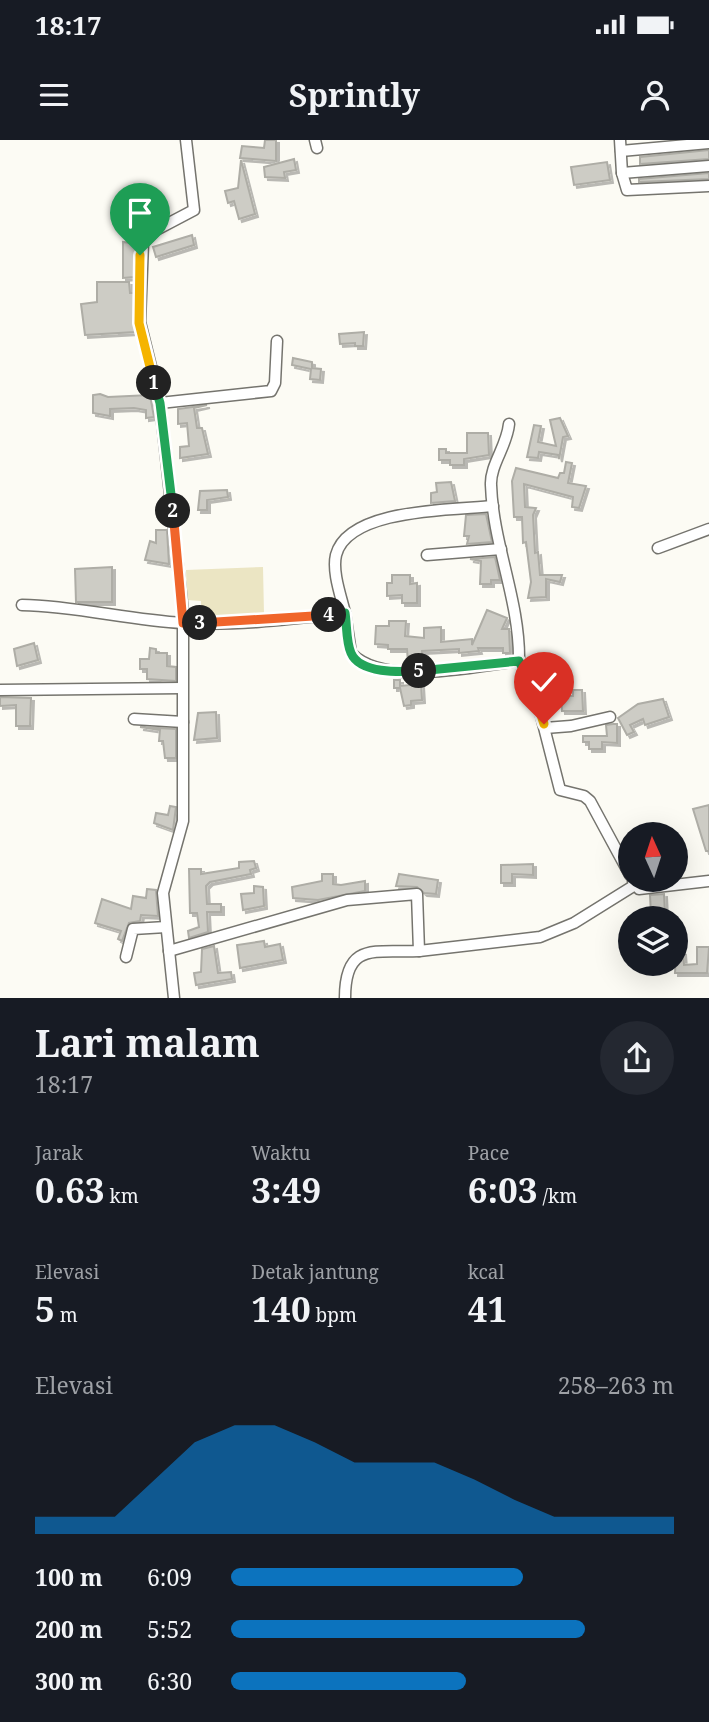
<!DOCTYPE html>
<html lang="id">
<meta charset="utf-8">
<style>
:root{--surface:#171b24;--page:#242831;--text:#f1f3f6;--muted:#9ea1a6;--accent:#0c73be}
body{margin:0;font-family:"Noto Serif",serif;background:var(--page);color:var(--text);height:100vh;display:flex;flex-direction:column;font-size:26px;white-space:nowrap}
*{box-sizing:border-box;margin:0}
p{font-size:23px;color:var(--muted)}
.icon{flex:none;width:38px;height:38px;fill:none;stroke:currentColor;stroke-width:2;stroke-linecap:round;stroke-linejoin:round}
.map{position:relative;height:858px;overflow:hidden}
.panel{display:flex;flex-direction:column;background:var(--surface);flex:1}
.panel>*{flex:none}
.needle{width:46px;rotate:357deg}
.buttons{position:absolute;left:618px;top:682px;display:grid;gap:14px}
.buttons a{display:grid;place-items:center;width:70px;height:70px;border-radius:50%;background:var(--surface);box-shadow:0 7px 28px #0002;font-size:35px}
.pin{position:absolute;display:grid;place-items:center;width:60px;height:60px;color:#fff;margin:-72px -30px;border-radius:50% 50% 50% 0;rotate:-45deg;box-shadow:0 0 7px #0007}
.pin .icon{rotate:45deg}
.km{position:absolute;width:35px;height:35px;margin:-18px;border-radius:50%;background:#222;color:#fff;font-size:19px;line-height:35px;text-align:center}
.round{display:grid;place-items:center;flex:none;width:74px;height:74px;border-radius:37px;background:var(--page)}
.headline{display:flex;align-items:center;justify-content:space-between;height:119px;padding:0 35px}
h1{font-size:38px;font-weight:700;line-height:52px}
.stats{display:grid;grid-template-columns:repeat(3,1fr);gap:10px;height:119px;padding:7px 35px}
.stats div{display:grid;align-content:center}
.stats b{font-size:35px;font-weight:700}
.stats small{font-size:19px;font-weight:400}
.stats p{font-size:19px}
.chart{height:196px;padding:14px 35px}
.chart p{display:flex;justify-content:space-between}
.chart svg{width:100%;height:126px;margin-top:7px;fill:var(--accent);opacity:.7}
ul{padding:0 35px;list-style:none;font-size:23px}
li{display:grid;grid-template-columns:112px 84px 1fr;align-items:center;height:52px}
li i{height:18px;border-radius:9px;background:var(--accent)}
.status{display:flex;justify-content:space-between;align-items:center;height:49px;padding:0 35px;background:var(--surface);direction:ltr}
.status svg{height:19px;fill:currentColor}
header{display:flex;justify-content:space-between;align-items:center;height:91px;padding:0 35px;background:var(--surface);font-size:32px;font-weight:700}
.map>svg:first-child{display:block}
</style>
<div class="status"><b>18:17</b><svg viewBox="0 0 49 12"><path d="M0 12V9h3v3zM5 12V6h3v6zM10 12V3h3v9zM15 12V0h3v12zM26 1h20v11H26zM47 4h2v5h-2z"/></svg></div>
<header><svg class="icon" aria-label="menu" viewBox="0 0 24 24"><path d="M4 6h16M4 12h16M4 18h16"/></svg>Sprintly<svg class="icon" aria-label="person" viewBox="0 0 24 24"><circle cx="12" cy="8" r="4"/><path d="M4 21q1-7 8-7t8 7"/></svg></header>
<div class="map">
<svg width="709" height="858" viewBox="0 0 709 858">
<defs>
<filter id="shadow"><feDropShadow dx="3" dy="3" stdDeviation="0" flood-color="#0004"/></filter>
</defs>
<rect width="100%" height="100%" fill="#fcfbf4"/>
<polygon fill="#ebe5c3" points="263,427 264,474 201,477 201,461 187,460 186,430"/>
<g fill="#cdccc5" stroke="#aeada6" stroke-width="2" filter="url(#shadow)">
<polygon points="265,0 276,0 276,21 240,18 242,6 264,8"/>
<polygon points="709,10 709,19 640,24 640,17"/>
<polygon points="294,19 296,30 284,32 285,38 265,37 264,27"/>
<polygon points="241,20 255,74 239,79 234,61 228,63 225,51 238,48"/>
<polygon points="607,22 610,40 574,45 571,27"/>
<polygon points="709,33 709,39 639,42 639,39"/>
<polygon points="192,95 194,105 156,117 153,107"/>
<polygon points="131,99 137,99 134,137 123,138 123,102 131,103"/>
<polygon points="97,142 129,142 130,153 134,153 135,192 85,195 81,164 97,162"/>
<polygon points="364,192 363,206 355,206 355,203 340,204 339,194"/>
<polygon points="293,218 312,222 312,228 321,229 320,240 310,239 311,229 292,225"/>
<polygon points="100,254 108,257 150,255 154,277 146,278 146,270 134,268 110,269 110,276 93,273 93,255"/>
<polygon points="207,265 194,268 197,288 202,288 208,314 180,318 180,307 189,306 187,283 178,284 178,269"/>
<polygon points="560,278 568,296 563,297 559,319 558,315 539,312 538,318 527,317 534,285 541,286 538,302 556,306 550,280"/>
<polygon points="467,293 488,293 489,315 464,319 464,325 450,325 450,320 439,320 439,309 446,309 446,313 467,313"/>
<polygon points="566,322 572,323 568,343 586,346 579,368 572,367 573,357 524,344 525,367 536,368 533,375 535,413 538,412 540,435 562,435 560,442 546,439 546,457 528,458 531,442 526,402 523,403 522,377 514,377 512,341 516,328 558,338 560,333 564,333"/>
<polygon points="451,342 455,361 431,363 431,353 437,352 436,343"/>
<polygon points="227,350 228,357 207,360 207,370 198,370 200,351"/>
<polygon points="486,374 492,402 467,404 469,396 464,396 466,375"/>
<polygon points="156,390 167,390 169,424 145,420 150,401 156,403"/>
<polygon points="495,417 500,440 491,440 491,444 480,444 481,421 470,419"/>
<polygon points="112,427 112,462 76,462 75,429"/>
<polygon points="392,435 410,435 410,444 417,443 417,463 402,463 402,455 387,456 387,443 392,443"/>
<polygon points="487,470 507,478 502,489 509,489 510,513 503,513 503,508 478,508 479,511 459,513 459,509 422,511 422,524 408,524 407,509 388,509 388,505 375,504 376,486 389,486 389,481 406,481 405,496 424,498 424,488 441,487 441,502 472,499 472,505"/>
<polygon points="34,503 38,520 17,526 14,509"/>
<polygon points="150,508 156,509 156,513 167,513 167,526 176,527 176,541 147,539 147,529 140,529 140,519 149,519"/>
<polygon points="394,540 400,540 400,546 421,544 422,560 411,561 411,565 404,566 400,548 394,548"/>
<polygon points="573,550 582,550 583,571 562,571 561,556 573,556"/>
<polygon points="0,557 31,558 30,586 16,586 16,565 0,566"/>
<polygon points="663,559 669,577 645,585 643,579 630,585 634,592 627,595 618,578 638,564"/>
<polygon points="216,572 217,598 194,600 198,573"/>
<polygon points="613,584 617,584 617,603 602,602 602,609 589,609 589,602 583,602 583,596 607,596 606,585"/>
<polygon points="140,587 176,589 176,618 165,618 163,601 159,601 160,590"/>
<polygon points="709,665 709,711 706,711 693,669"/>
<polygon points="170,666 176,667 173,690 154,683 156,673 168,675"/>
<polygon points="254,721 256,728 250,730 251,734 210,742 206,746 207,764 221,764 221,772 207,772 208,792 189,798 188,791 199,787 197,773 190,773 189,729 201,729 201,734 239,728 239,722"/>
<polygon points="533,724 533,735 512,734 512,743 501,743 501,725"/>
<polygon points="322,734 333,734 333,744 341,745 365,741 365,751 318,760 293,758 292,747 322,741"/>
<polygon points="399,734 438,740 436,754 424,753 417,747 396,746"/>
<polygon points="254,746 263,747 264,766 243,770 241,754 254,753"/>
<polygon points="147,749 156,750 158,776 141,775 140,781 129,783 122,801 118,799 121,791 95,783 102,759 131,769 133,756 146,758"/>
<polygon points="664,754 665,774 651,775 650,755"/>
<polygon points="264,801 265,807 280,804 283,820 240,828 237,805"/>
<polygon points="214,806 218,833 231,832 232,839 196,845 194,833 201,832 202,809"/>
<polygon points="697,807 709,807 707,833 675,833 676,813 683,812 684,825 697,824"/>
</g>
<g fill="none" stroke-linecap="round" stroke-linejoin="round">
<defs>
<g id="minor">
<polyline points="315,0 317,8"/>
<polyline points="620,0 622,33 627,50 709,46"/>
<polyline points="621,11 709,3"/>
<polyline points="622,33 709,26"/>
<polyline points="160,263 271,251 275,243 277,201"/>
<path d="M509 284C507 306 490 325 491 345 493 405 520 461 519 521"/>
<polyline points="658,408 709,389"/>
<polyline points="427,415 501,409"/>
<path d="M22 465C76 466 129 480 183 483 236 486 292 479 345 473L351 513C384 548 475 526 519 521"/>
<path d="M345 473C341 456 332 432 336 415 348 368 454 370 493 366"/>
<polyline points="519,521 537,560 560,650 584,656 590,661 630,735"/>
<polyline points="0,550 182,548"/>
<polyline points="134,579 183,582"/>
<polyline points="545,588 571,586 610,577"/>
<polyline points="633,741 639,749 709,741"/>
<path d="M169 811 347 760 417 754 419 811C375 813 345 801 345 858"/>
<polyline points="419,811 540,797 574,783 635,745"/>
<polyline points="126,817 133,789 166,787"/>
<polyline points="174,858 163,753 183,681 183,472 160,263 140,182 143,103 156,90 194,70 186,0"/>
</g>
</defs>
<use href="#minor" stroke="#75746e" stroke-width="13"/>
<use href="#minor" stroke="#fff" stroke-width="10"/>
</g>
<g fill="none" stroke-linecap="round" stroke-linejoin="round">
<defs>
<polyline id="split-1" points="140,115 139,183 154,243"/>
<polyline id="split-2" points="154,243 160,263 173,371"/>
<polyline id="split-3" points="173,371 183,483 200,483"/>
<polyline id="split-4" points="200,483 329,475"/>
<path id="split-5" d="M329 475 345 473C347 485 346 502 351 513 360 534 400 532 419 531"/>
<polyline id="split-6" points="419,531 519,521 532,547"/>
<polyline id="split-7" points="532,547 544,584"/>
</defs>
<use href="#split-1" stroke="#fff" stroke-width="14"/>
<use href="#split-2" stroke="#fff" stroke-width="14"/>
<use href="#split-3" stroke="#fff" stroke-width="14"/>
<use href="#split-4" stroke="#fff" stroke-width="14"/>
<use href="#split-5" stroke="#fff" stroke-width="14"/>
<use href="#split-6" stroke="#fff" stroke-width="14"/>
<use href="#split-7" stroke="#fff" stroke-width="14"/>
<use href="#split-1" stroke="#f5b400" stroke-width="9"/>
<use href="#split-2" stroke="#22a559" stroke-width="9"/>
<use href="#split-3" stroke="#f0652b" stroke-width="9"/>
<use href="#split-4" stroke="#f0652b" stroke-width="9"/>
<use href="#split-5" stroke="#22a559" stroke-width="9"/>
<use href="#split-6" stroke="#22a559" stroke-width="9"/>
<use href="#split-7" stroke="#f5b400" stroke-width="9"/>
</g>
</svg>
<div class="buttons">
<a><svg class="needle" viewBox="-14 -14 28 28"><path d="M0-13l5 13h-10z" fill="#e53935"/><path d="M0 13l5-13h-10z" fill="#9ea1a6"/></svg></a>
<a><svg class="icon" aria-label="layers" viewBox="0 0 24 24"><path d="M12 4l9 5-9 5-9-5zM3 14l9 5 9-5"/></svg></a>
</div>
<div class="pin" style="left:140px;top:115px;background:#1e9e55"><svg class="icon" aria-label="arrive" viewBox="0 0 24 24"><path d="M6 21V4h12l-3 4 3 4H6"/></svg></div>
<div class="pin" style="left:544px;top:584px;background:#d93025"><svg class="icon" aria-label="check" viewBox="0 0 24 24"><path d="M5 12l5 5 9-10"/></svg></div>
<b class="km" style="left:154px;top:243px">1</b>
<b class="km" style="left:173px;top:371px">2</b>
<b class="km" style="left:200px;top:483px">3</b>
<b class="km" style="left:329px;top:475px">4</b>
<b class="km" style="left:419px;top:531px">5</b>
</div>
<section class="panel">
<div class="headline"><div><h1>Lari malam</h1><p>18:17</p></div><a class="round"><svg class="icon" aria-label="share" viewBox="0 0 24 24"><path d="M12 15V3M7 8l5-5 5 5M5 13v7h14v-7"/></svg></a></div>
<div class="stats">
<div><p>Jarak</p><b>0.63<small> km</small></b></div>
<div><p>Waktu</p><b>3:49</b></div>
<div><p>Pace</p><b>6:03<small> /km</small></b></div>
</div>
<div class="stats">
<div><p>Elevasi</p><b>5<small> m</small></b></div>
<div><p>Detak jantung</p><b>140<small> bpm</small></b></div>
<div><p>kcal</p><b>41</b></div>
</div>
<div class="chart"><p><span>Elevasi</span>258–263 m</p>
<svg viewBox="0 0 160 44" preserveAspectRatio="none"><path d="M0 44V38L10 38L20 38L30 25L40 12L50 6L60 6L70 12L80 19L90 19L100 19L110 25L120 32L130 38L140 38L150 38L160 38V44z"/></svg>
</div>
<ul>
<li><b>100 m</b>6:09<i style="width:66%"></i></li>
<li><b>200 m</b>5:52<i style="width:80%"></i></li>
<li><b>300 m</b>6:30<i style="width:53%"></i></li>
</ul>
</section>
